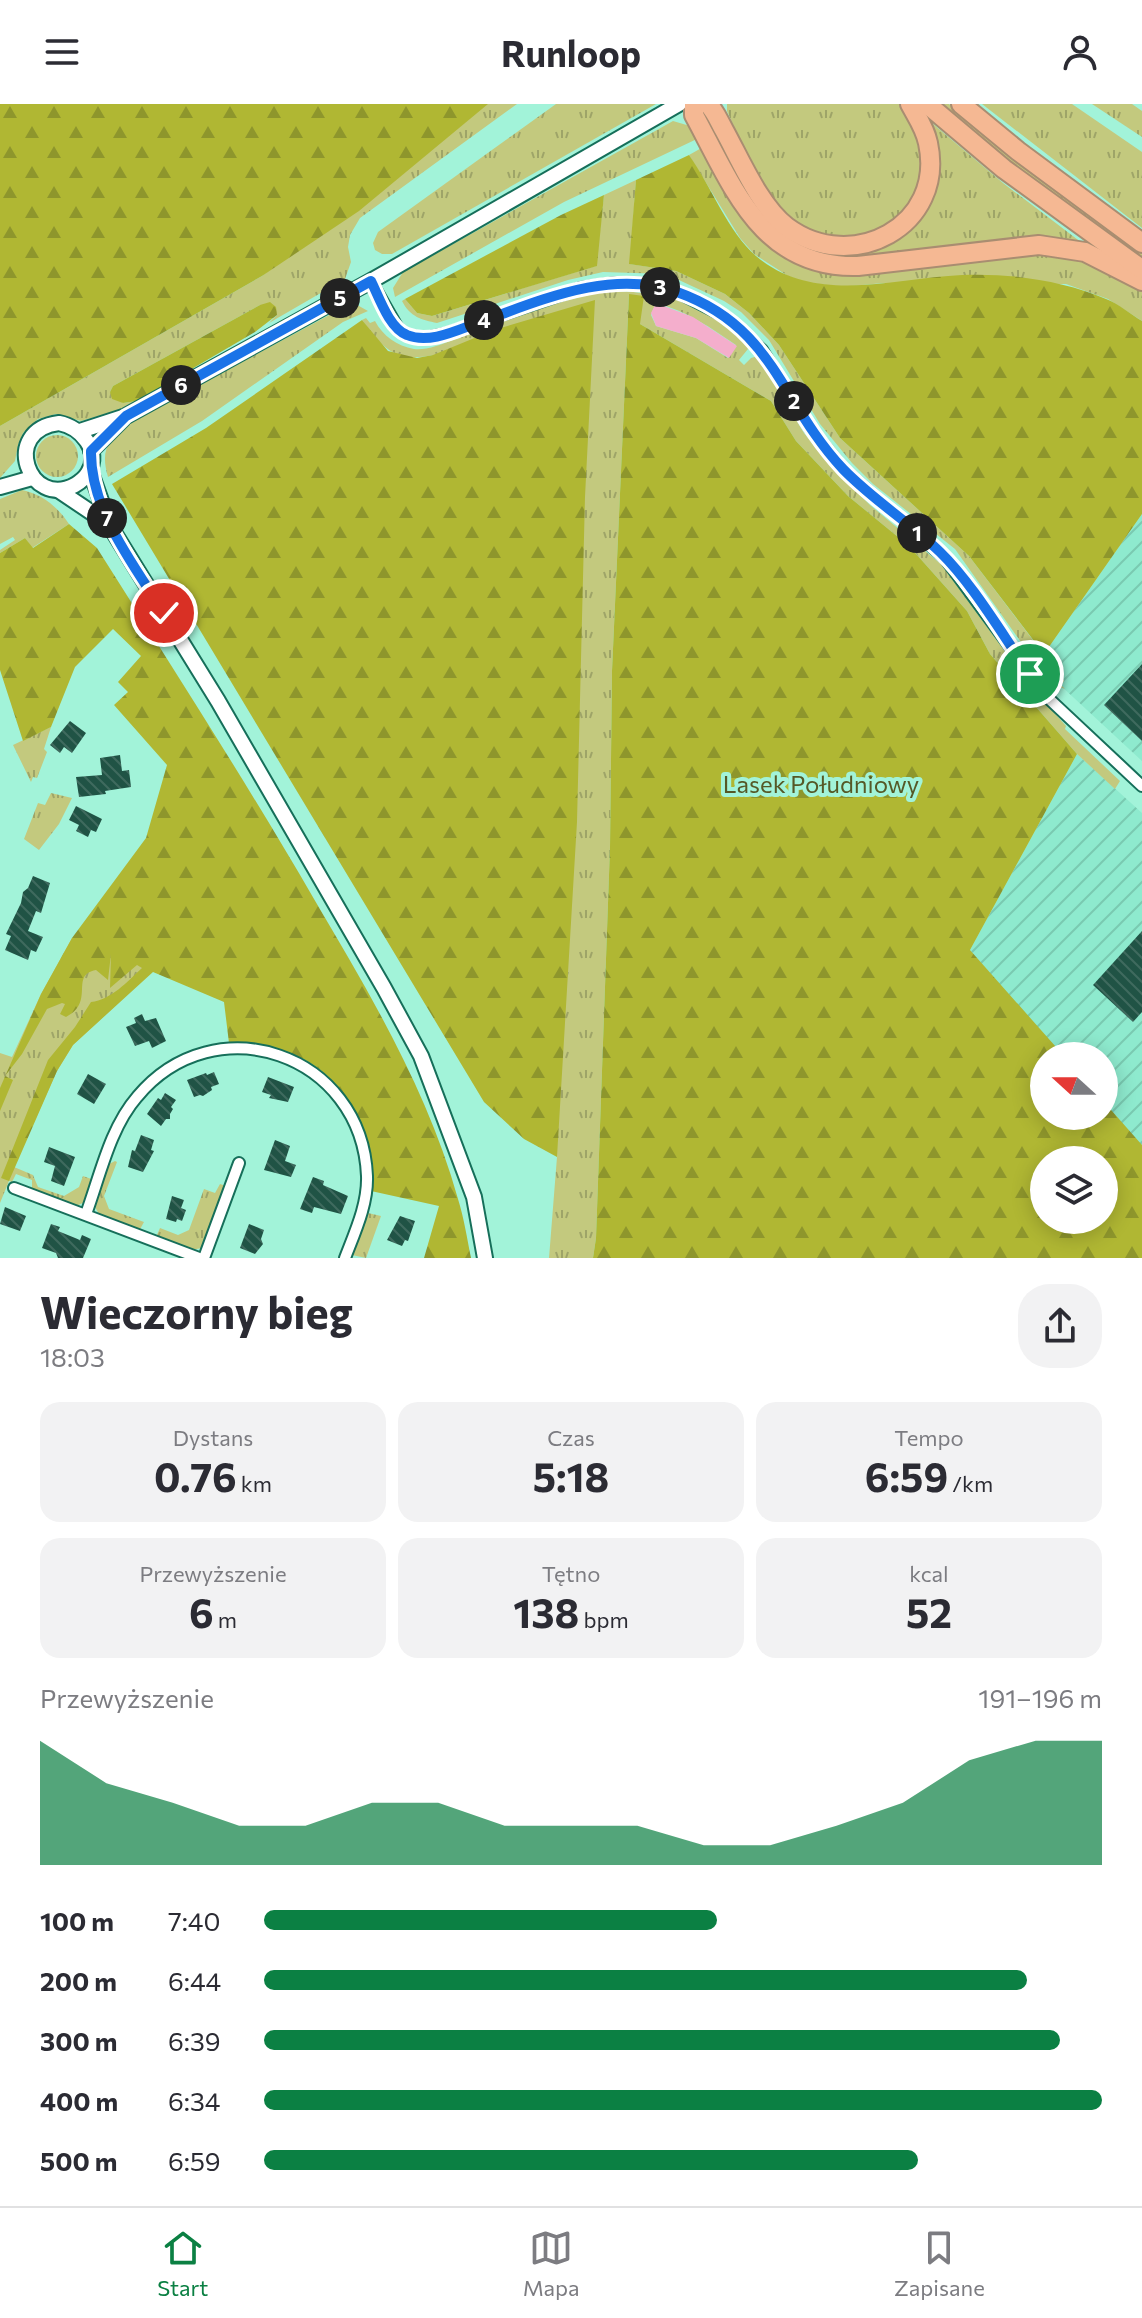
<!DOCTYPE html>
<html lang="pl">
<meta charset="utf-8">
<style>
:root{--surface:#fff;--page:#f2f2f3;--text:#2b2b33;--muted:#7c7c81;--line:#e1e1e2;--accent:#0b8043}
body{margin:0;font-family:Commissioner,sans-serif;background:var(--page);color:var(--text);height:100vh;display:flex;flex-direction:column;font-size:30px;white-space:nowrap}
*{box-sizing:border-box;margin:0}
p{font-size:26px;color:var(--muted)}
.icon{flex:none;width:44px;height:44px;fill:none;stroke:currentColor;stroke-width:2;stroke-linecap:round;stroke-linejoin:round}
.map{position:relative;height:1154px;overflow:hidden}
.panel{display:flex;flex-direction:column;background:var(--surface);flex:1}
.panel>*{flex:none}
.needle{width:52px;rotate:291deg}
.controls{position:absolute;left:1030px;top:938px;display:grid;gap:16px}
.controls a{display:grid;place-items:center;width:88px;height:88px;border-radius:50%;background:var(--surface);box-shadow:0 4px 20px #0003;font-size:40px}
.pin{position:absolute;display:grid;place-items:center;width:68px;height:68px;color:#fff;margin:-34px;border:4px solid #fff;border-radius:50%;box-shadow:0 2px 8px #0007}
.km{position:absolute;width:40px;height:40px;margin:-20px;border-radius:50%;background:#222;color:#fff;font-size:22px;line-height:40px;text-align:center}
.round{display:grid;place-items:center;flex:none;width:84px;height:84px;border-radius:32px;background:var(--page)}
.headline{display:flex;align-items:center;justify-content:space-between;height:136px;padding:0 40px}
h1{font-size:44px;font-weight:700;line-height:60px}
.metrics{display:grid;grid-template-columns:repeat(3,1fr);gap:12px;height:136px;padding:8px 40px}
.metrics div{display:grid;align-content:center;border-radius:20px;background:var(--page);text-align:center}
.metrics b{font-size:40px;font-weight:700}
.metrics small{font-size:22px;font-weight:400}
.metrics p{font-size:22px}
.chart{height:224px;padding:16px 40px}
.chart p{display:flex;justify-content:space-between}
.chart svg{width:100%;height:144px;margin-top:8px;fill:var(--accent);opacity:.7}
ul{padding:0 40px;list-style:none;font-size:26px}
li{display:grid;grid-template-columns:128px 96px 1fr;align-items:center;height:60px}
li i{height:20px;border-radius:10px;background:var(--accent)}
header{display:flex;justify-content:space-between;align-items:center;height:104px;padding:0 40px;background:var(--surface);font-size:36px;font-weight:700}
.tab-bar{display:flex;justify-content:space-around;align-items:center;height:112px;border-top:2px solid var(--line);background:var(--surface);font-size:22px;color:var(--muted)}
.tab-bar a{display:grid;justify-items:center;gap:4px}
.tab-bar .current{color:var(--accent)}
.map>svg:first-child{display:block}
</style>
<header><svg class="icon" aria-label="menu" viewBox="0 0 24 24"><path d="M4 6h16M4 12h16M4 18h16"/></svg>Runloop<svg class="icon" aria-label="person" viewBox="0 0 24 24"><circle cx="12" cy="8" r="4"/><path d="M4 21q1-7 8-7t8 7"/></svg></header>
<div class="map">
<svg width="1142" height="1154" viewBox="0 0 1142 1154">
<defs>
<pattern id="industrial-furrows" width="10" height="10" patternUnits="userSpaceOnUse" patternTransform="scale(2)"><rect width="10" height="10" fill="#8eeace"/><path d="M-1 1l2-2M0 10L10 0M9 11l2-2" fill="none" stroke="#7acab1"/></pattern>
<pattern id="grass-tufts" width="24" height="20" patternUnits="userSpaceOnUse" patternTransform="scale(2)"><rect width="24" height="20" fill="#c3c97e"/><path d="M3 7l-1-3M5 7V3M7 7l1-3M15 17l-1-3M17 17v-4M19 17l1-3" fill="none" stroke="#9ea468"/></pattern>
<pattern id="forest-firs" width="22" height="20" patternUnits="userSpaceOnUse" patternTransform="scale(2)"><rect width="22" height="20" fill="#b0b733"/><path d="M5 1l3.5 6h-7zM16 11l3.5 6h-7z" fill="#8e962c"/></pattern>
<pattern id="building-back-hatch" width="6" height="6" patternUnits="userSpaceOnUse" patternTransform="scale(2)"><rect width="6" height="6" fill="#205345"/><path d="M-1 5l2 2M0 0l6 6M5-1l2 2" fill="none" stroke="#3f6a5e"/></pattern>
</defs>
<rect width="100%" height="100%" fill="#a2f3d9"/>
<g fill="url(#industrial-furrows)">
<polygon points="1142,410 1142,657 1060,581 1064,577 1044,550"/>
<polygon points="1077,650 1142,709 1142,1043 1104,1001 1104,952 1061,952 970,846"/>
</g>
<g fill="url(#grass-tufts)" fill-rule="evenodd">
<polygon points="482,0 517,0 360,114 350,131 348,143 351,158 345,175 269,219 277,211 260,201 113,282 110,288 123,299 137,297 119,306 81,317 56,310 38,315 23,329 18,341 15,357 0,374 0,322 262,172"/>
<polygon points="556,0 656,0 392,150 382,150 375,146 373,139 378,128"/>
<path d="M727 0H901C907 8 911 17 915 27 933 68 915 110 874 127 869 130 863 133 857 134 831 136 804 127 783 111 765 96 743 50 730 29L735 25 727 7Z"/>
<polygon points="938,0 949,0 997,41 1142,149 1142,158 993,47"/>
<polygon points="982,0 1072,0 1142,48 1142,124"/>
<polygon points="1092,0 1132,0 1142,7 1142,33"/>
<path d="M927 15 1003 79 1086 142 852 157 807 149 765 119 715 37 721 34 749 83 834 150C887 148 890 135 926 100Z"/>
<polygon points="673,17 690,22 699,34 564,98 395,193 393,184 403,168"/>
<polygon points="705,42 756,128 787,156 806,164 850,171 1034,150 1075,153 1142,185 1142,217 1108,195 1066,180 884,179 840,183 805,178 788,172 754,150 740,134 689,51"/>
<path d="M636 76 630 160 676 167 725 190 749 209 779 241 840 334 969 452 1064 577 1061 581 1065 585 1052 580 1060 573 1048 560 1040 565 955 445 873 380 852 359 820 320 769 236 741 208 724 197 666 170 603 168 568 176 437 219C422 216 410 213 402 197L405 195 417 209 432 212 596 162 604 91Z"/>
<path d="M608 187C653 187 698 196 732 226 739 232 746 237 748 245L739 256 744 261 751 254 758 252 804 329 829 360 870 401 942 461 1028 579 1066 622 1065 625 1120 677 1115 685 1077 650 990 550 967 507 909 442 848 392 796 337 771 297 640 220 629 190 612 567 610 743 596 1134 593 1154H549L557 1053 433 251C395 259 384 245 362 216L366 214 370 219 375 217C383 232 397 242 414 245 434 248 474 226 495 218 532 206 570 194 608 187ZM656 199C687 207 711 224 736 241L728 254 696 234 656 222 651 211Z"/>
<path d="M346 202H359L368 207 343 218 202 317 108 373C100 345 108 337 129 319Z"/>
<circle cx="57" cy="352" r="21"/>
<path d="M22 386C42 390 58 403 69 420L32 444 25 434 0 449V446L15 436 13 433 0 440V395Z"/>
<polygon points="51,623 44,645 47,648 37,674 33,673 31,678 13,641"/>
<polygon points="51,689 72,694 59,720 39,746 24,735 38,699 45,701"/>
<polygon points="72,834 153,867 73,941 57,967 14,1063 33,1071 38,1083 64,1092 79,1083 83,1072 94,1076 85,1098 76,1102 32,1086 32,1076 16,1070 12,1078 9,1077 0,1099 0,949 12,953 41,890"/>
<polygon points="115,1057 117,1058 104,1092 109,1105 144,1118 139,1127 100,1112 95,1103 109,1060"/>
<polygon points="220,1080 226,1082 202,1144 191,1146 156,1133 160,1124 178,1131 189,1126 204,1085 215,1089"/>
<polygon points="368,1109 381,1112 366,1154 352,1151"/>
</g>
<g fill="url(#forest-firs)" fill-rule="evenodd">
<polygon points="0,0 488,0 359,107 262,172 0,322"/>
<path d="M689 51C711 82 728 128 756 152 815 202 894 174 962 171 1009 169 1062 176 1106 195 1119 200 1130 210 1142 217V410L1044 550 969 452 840 334 779 241 749 209 725 190 676 167 629 160 636 76Z"/>
<polygon points="604,91 597,162 432,212 417,209 405,195 561,111"/>
<path d="M629 190 644 192 640 220 771 297 796 337 848 392 909 442 967 507 990 550 1077 650 970 846 1064 952H1044V1012H1104V998L1142 1041V1154H593L596 1134 610 743 612 567ZM1044 1056H1104V1116H1044Z"/>
<polygon points="595,196 585,393 577,718 557,1053 524,1035 484,998 112,380 206,324 362,216 388,247 417,254 433,251 494,226"/>
<polygon points="270,198 276,203 277,211 255,228 137,297 123,299 112,295 110,288 113,282 260,201"/>
<path d="M69 420 97 444C170 560 245 676 314 795 370 890 428 987 458 1095 464 1114 467 1134 471 1154H424L439 1102 371 1087C378 1034 347 974 297 952 275 943 252 940 229 939L224 898 153 868 73 941 57 967 9 1077 1 1074 48 956 75 923 91 898C111 896 128 877 142 864L137 861 110 884 111 850 108 876 96 866C69 871 96 898 66 913L60 910 65 900 62 899 47 905 22 950 5 972 13 976 0 1007V984L41 890 72 834 146 734 167 661 114 601 128 588 118 578 141 552 113 525 75 563 51 623 23 637 0 566V449L25 434 33 444Z"/>
</g>
<polygon fill="#f4aecc" points="656,199 693,213 737,242 729,254 696,234 656,222 651,209"/>
<g fill="url(#building-back-hatch)">
<polygon points="1142,560 1142,637 1104,601"/>
<polygon points="70,617 86,629 72,649 64,643 60,649 50,641"/>
<polygon points="120,651 122,667 129,666 131,683 105,687 106,690 79,693 76,673 102,671 100,654"/>
<polygon points="76,702 102,715 96,728 91,726 88,733 76,727 79,721 69,716"/>
<polygon points="33,772 50,779 41,809 36,807 28,827 43,833 36,848 31,846 28,856 5,846 11,832 6,830 21,799 23,788 28,784"/>
<polygon points="1142,827 1142,908 1133,918 1093,881"/>
<polygon points="142,910 145,917 156,914 166,937 152,944 149,937 135,942 126,923 136,919 134,914"/>
<polygon points="214,968 219,980 211,983 212,986 203,992 200,991 194,993 187,976 206,969 207,971"/>
<polygon points="88,970 106,980 94,1000 77,990"/>
<polygon points="268,973 294,983 288,998 269,994 271,991 262,988"/>
<polygon points="165,989 176,996 171,1003 173,1005 170,1010 170,1015 166,1015 161,1022 147,1010 158,994 161,996"/>
<polygon points="141,1031 154,1036 151,1046 154,1047 143,1068 128,1063 132,1046 135,1047"/>
<polygon points="275,1036 290,1042 285,1057 296,1061 291,1073 264,1066"/>
<polygon points="49,1043 75,1053 64,1082 51,1077 55,1062 44,1058"/>
<polygon points="313,1073 324,1077 323,1081 348,1092 341,1110 314,1103 312,1109 300,1105"/>
<polygon points="172,1092 184,1096 181,1104 186,1106 182,1117 177,1115 176,1118 166,1115"/>
<polygon points="5,1103 26,1112 20,1127 0,1120"/>
<polygon points="400,1112 415,1117 408,1137 405,1136 402,1142 387,1136"/>
<polygon points="51,1120 60,1123 58,1127 80,1136 82,1131 91,1135 83,1154 58,1154 56,1149 42,1144"/>
<polygon points="249,1120 264,1126 261,1135 263,1140 255,1150 240,1144"/>
</g>
<g fill="none" stroke-linecap="round" stroke-linejoin="round">
<defs>
<g id="minor">
<polyline points="371,177 399,226 408,232 425,234 449,229 581,184 616,179 647,180 677,188 726,213 762,246 810,324 843,365 945,454 1047,593 1142,682"/>
<polyline points="14,1084 199,1154"/>
<path d="M86 1110C100 1072 110 1024 137 993 215 899 362 950 367 1072 368 1100 355 1128 345 1154"/>
<polyline points="204,1154 239,1059"/>
</g>
<g id="secondary">
<path d="M59 319C80 323 102 346 88 369 85 374 80 378 75 381 29 406 0 326 59 319Z"/>
<polyline points="80,327 126,312 371,177 679,0"/>
<polyline points="91,347 123,315"/>
<polyline points="90,366 110,422 218,597 384,884 421,952 474,1093 485,1154"/>
<polyline points="0,383 32,374"/>
<polyline points="58,386 110,421"/>
</g>
<g id="motorway">
<path d="M694 0V11C733 83 762 165 858 162L1039 141 1085 148 1142 177"/>
<path d="M708 0C715 7 719 17 724 26 740 55 760 103 787 123 852 171 946 122 928 39 925 24 917 13 910 0"/>
<polyline points="927,0 1004,65 1140,164"/>
<polyline points="961,0 1018,47 1142,139"/>
</g>
</defs>
<use href="#minor" stroke="#166f5a" stroke-width="14"/>
<use href="#secondary" stroke="#166f5a" stroke-width="18"/>
<use href="#motorway" stroke="#a98d71" stroke-width="22"/>
<use href="#minor" stroke="#fff" stroke-width="10"/>
<use href="#secondary" stroke="#fff" stroke-width="14"/>
<use href="#motorway" stroke="#f5b893" stroke-width="18"/>
</g>
<g fill="none" stroke-linecap="round" stroke-linejoin="round">
<defs>
<path id="route" d="M164 509C134 461 90 406 91 347L126 312 371 177C379 193 389 224 407 231 431 241 461 224 483 217 544 195 612 165 677 188 775 223 780 298 843 365 873 396 909 418 940 448 973 480 1003 532 1030 570"/>
</defs>
<use href="#route" stroke="#fff" stroke-width="16"/>
<use href="#route" stroke="#1a73e8" stroke-width="10"/>
</g>
<g text-anchor="middle" dominant-baseline="central" stroke-width="8" stroke-linejoin="round" paint-order="stroke">
<g font-size="24" fill="#555826" stroke="#a2f3d9">
<text x="821" y="679">Lasek Południowy</text>
</g>
</g>
</svg>
<div class="controls">
<a><svg class="needle" viewBox="-14 -14 28 28"><path d="M0-13l5 13h-10z" fill="#e53935"/><path d="M0 13l5-13h-10z" fill="#7c7c81"/></svg></a>
<a><svg class="icon" aria-label="layers" viewBox="0 0 24 24"><path d="M12 4l9 5-9 5-9-5zM3 14l9 5 9-5"/></svg></a>
</div>
<div class="pin" style="left:1030px;top:570px;background:#1e9e55"><svg class="icon" aria-label="arrive" viewBox="0 0 24 24"><path d="M6 21V4h12l-3 4 3 4H6"/></svg></div>
<div class="pin" style="left:164px;top:509px;background:#d93025"><svg class="icon" aria-label="check" viewBox="0 0 24 24"><path d="M5 12l5 5 9-10"/></svg></div>
<b class="km" style="left:917px;top:429px">1</b>
<b class="km" style="left:794px;top:297px">2</b>
<b class="km" style="left:660px;top:183px">3</b>
<b class="km" style="left:484px;top:216px">4</b>
<b class="km" style="left:340px;top:194px">5</b>
<b class="km" style="left:181px;top:281px">6</b>
<b class="km" style="left:107px;top:414px">7</b>
</div>
<section class="panel">
<div class="headline"><div><h1>Wieczorny bieg</h1><p>18:03</p></div><a class="round"><svg class="icon" aria-label="share" viewBox="0 0 24 24"><path d="M12 15V3M7 8l5-5 5 5M5 13v7h14v-7"/></svg></a></div>
<div class="metrics">
<div><p>Dystans</p><b>0.76<small> km</small></b></div>
<div><p>Czas</p><b>5:18</b></div>
<div><p>Tempo</p><b>6:59<small> /km</small></b></div>
</div>
<div class="metrics">
<div><p>Przewyższenie</p><b>6<small> m</small></b></div>
<div><p>Tętno</p><b>138<small> bpm</small></b></div>
<div><p>kcal</p><b>52</b></div>
</div>
<div class="chart"><p><span>Przewyższenie</span>191–196 m</p>
<svg viewBox="0 0 160 44" preserveAspectRatio="none"><path d="M0 44V6L10 19L20 25L30 32L40 32L50 25L60 25L70 32L80 32L90 32L100 38L110 38L120 32L130 25L140 12L150 6L160 6V44z"/></svg>
</div>
<ul>
<li><b>100 m</b>7:40<i style="width:54%"></i></li>
<li><b>200 m</b>6:44<i style="width:91%"></i></li>
<li><b>300 m</b>6:39<i style="width:95%"></i></li>
<li><b>400 m</b>6:34<i style="width:100%"></i></li>
<li><b>500 m</b>6:59<i style="width:78%"></i></li>
</ul>
</section>
<nav class="tab-bar">
<a class="current"><svg class="icon" aria-label="home" viewBox="0 0 24 24"><path d="M3 11l9-7 9 7M6 9v11h12V9"/></svg>Start</a>
<a><svg class="icon" aria-label="map" viewBox="0 0 24 24"><path d="M3 6l6-2 6 2 6-2v14l-6 2-6-2-6 2zM9 4v14M15 6v14"/></svg>Mapa</a>
<a><svg class="icon" aria-label="saved" viewBox="0 0 24 24"><path d="M7 4h10v16l-5-4-5 4z"/></svg>Zapisane</a>
</nav>
